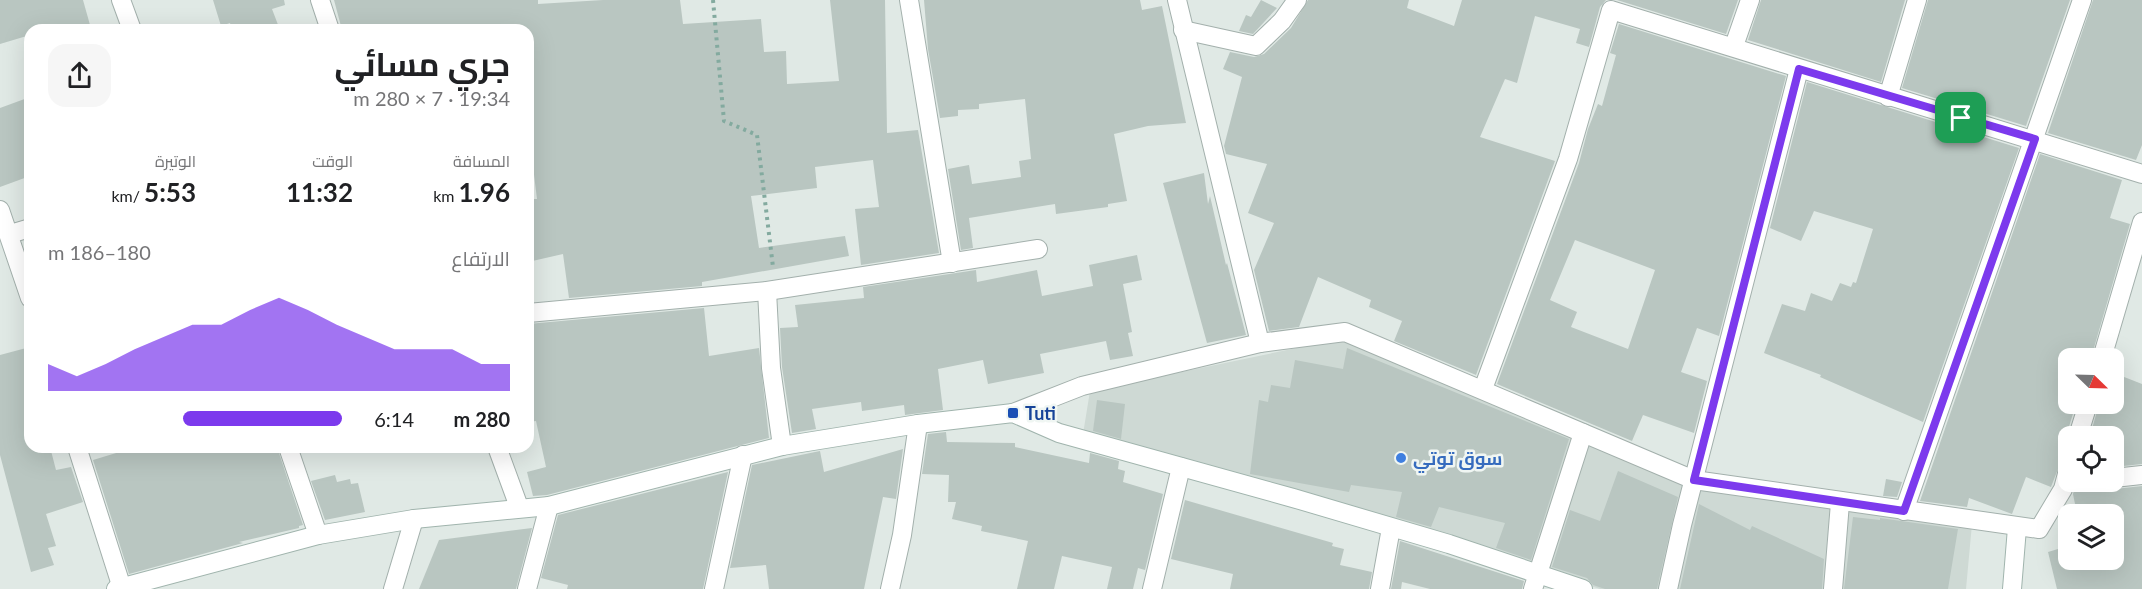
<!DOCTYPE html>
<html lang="ar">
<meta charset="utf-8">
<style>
:root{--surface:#fff;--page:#f6f6f6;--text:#202124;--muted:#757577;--accent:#7c3aed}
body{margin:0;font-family:Lato,Cairo,sans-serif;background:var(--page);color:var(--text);direction:rtl;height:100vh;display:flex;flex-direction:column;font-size:22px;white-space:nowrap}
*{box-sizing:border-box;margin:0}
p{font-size:20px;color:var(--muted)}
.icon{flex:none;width:33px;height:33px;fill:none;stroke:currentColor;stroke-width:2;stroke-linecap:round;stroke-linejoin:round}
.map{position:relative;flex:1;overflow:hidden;direction:ltr}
.side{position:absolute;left:24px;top:24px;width:510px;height:429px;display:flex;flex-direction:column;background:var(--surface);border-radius:18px;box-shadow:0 6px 24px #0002;direction:rtl}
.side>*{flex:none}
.needle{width:39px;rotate:113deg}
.buttons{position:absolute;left:2058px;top:348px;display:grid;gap:12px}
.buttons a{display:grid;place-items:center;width:66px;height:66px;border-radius:12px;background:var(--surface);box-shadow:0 6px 24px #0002;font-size:30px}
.pin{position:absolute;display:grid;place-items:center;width:51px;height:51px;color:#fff;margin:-26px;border-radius:12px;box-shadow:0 3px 9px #0006}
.round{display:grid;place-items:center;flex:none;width:63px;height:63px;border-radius:18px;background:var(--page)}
.head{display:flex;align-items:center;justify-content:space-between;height:102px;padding:0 24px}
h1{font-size:33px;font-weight:700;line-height:45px}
.metrics{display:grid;grid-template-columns:repeat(3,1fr);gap:9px;height:102px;padding:6px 24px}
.metrics div{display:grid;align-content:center}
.metrics b{font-size:26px;font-weight:700}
.metrics small{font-size:16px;font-weight:400}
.metrics p{font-size:16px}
.chart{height:168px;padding:12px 24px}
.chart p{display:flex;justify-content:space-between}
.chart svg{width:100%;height:108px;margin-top:6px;fill:var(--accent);opacity:.7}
ul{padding:0 24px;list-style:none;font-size:20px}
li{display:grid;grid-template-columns:96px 72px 1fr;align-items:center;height:45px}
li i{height:15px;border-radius:8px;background:var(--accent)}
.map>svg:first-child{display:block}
</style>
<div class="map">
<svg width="2142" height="589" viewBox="0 0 2142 589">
<rect width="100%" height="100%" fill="#e0e9e5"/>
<polygon fill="#ced9d4" points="1345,338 1693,483 1972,524 1966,589 1600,589 1474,547 1083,434 1090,391"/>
<g fill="#b9c6c1" fill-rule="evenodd">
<polygon points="0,0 83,0 90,25 72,30 30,30 30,35 0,44"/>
<polygon points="213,0 284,0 285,5 272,9 280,30 232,30 230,23 221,26"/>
<polygon points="334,0 538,0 538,4 603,0 680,0 683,24 761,19 764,52 786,51 787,84 839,81 830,0 885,0 887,133 918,130 939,253 861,265 855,209 879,207 873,160 815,167 817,188 751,196 759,248 845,236 849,256 702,282 702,286 569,298 563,254 528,262 528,199 537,199 528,126 528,30 342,30"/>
<polygon points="924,0 1140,0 1142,10 1162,6 1186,123 1148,126 1114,134 1127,201 1108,204 1108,207 1056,214 1055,204 969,218 973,248 961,250 948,169 969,165 972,184 1021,177 1019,161 1031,159 1025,99 979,104 979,109 958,110 958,116 940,118 928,49"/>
<polygon points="1261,0 1277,8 1253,34 1239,31 1246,15 1251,17"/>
<polygon points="1308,0 1409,0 1407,8 1454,26 1462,0 1606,0 1600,7 1589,47 1576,43 1580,29 1535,16 1517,83 1505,79 1480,137 1555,161 1476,375 1394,341 1402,321 1369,307 1371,300 1318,277 1299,327 1269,331 1254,270 1274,223 1248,213 1267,164 1226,154 1224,146 1242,77 1223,69 1230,52 1254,57 1264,54 1291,28"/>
<polygon points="1617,0 1738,0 1726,34"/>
<polygon points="1761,0 1905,0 1881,82 1748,40"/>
<polygon points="1928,0 2070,0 2026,126 1902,88"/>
<polygon points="2093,0 2142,0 2142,145 2136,160 2048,133"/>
<path d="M1619 24 1786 76 1719 336 1697 328 1681 372 1707 381 1694 433 1643 415 1632 441 1497 384 1579 163 1588 129 1598 104 1602 106 1616 55 1610 53ZM1575 240 1655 270 1628 349 1571 327 1577 312 1550 300Z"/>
<polygon points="1807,82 2019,148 1923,422 1820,377 1821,375 1764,353 1782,304 1805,311 1811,293 1832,301 1840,283 1851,287 1853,282 1856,283 1873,229 1814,211 1801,241 1770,228"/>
<polygon points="30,97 30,176 0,187 0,108"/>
<polygon points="2040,154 2122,180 2110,218 2130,224 2091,358 2068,358 2068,404 2076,404 2067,433 2068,443 2051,487 2026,477 2012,514 1969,498 1967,507 1920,501"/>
<polygon points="1204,173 1208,204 1210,196 1226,265 1227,263 1246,335 1207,343 1163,183"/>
<polygon points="1137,255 1142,280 1123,284 1132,332 1128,333 1133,356 1110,360 1106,341 1040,354 1044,373 988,384 983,360 938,369 943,410 905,415 904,405 862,411 861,402 812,409 816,429 792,433 782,367 780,328 798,327 795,305 864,298 863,287 976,270 977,282 1037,270 1042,296 1093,286 1089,265"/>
<polygon points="704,308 709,356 759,348 769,438 547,495 533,496 527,472 546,467 536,421 528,422 528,324"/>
<polygon points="30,347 30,447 50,447 56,470 71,467 83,502 46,514 56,546 48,548 54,565 31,572 0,455 0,355"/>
<polygon points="1347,348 1569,439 1531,560 1496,548 1505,523 1439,507 1431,527 1396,517 1402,492 1351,485 1349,492 1250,474 1259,400 1268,402 1271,385 1290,388 1295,360 1343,369"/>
<polygon points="2114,373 2142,384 2142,464 2114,467 2114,436 2090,436 2099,404 2114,404"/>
<polygon points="1097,400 1125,404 1121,439 1093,431"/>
<polygon points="946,432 947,442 1015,443 1015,447 1089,463 1090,453 1119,461 1118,469 1125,471 1123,482 1163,494 1145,570 1138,568 1133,589 1107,589 1112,567 1062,556 1054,589 1017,589 1028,541 981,531 982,526 952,519 956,502 948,502 949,475 922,474 928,434"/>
<polygon points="136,447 277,447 303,525 299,526 299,528 239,542 243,543 129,574 93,460"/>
<polygon points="903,449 896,499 883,497 864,589 769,589 766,565 730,568 752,465 820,451 824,472"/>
<polygon points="1618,471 1678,497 1657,589 1605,589 1593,585 1587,578 1552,567 1570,510 1600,521"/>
<polygon points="728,472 703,589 567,589 568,585 541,578 558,515"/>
<polygon points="335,475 337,482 350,479 351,484 358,483 365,512 325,520 311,481"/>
<polygon points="1886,479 1902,482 1897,497 1883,496"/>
<polygon points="2103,482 2109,488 2115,489 2142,486 2142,589 2057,589 2048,552 2068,546 2068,560 2114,560 2114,514 2077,514 2073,494 2075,487"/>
<polygon points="1185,500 1333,543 1332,546 1344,549 1340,565 1372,572 1369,589 1230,589 1233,574 1171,559"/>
<polygon points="1699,504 1750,530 1752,526 1824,559 1822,589 1680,589"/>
<polygon points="1853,517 1880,520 1880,518 1958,529 1948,589 1844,589"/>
<polygon points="532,528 516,589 419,589 439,540"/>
<polygon points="1400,541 1524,581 1522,589 1430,589 1402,582 1401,589 1391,589"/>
</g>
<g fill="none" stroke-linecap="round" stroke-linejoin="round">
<defs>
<g id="street">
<polyline points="121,0 132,30"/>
<polyline points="320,0 330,30"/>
<polyline points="909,0 952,263"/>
<polyline points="1177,0 1260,343"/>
<polyline points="1183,30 1256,46 1282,21 1297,0"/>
<polyline points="1734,46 1750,0"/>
<polyline points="1888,97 1917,0"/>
<polyline points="0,210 30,298"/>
<polyline points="10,234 30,228"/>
<polyline points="767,291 771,368 782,446"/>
<polyline points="528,313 767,291 1038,249"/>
<polyline points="2102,358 2142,222"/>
<polyline points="1483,389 1568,159 1611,10 2142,174"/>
<polyline points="1013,413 1082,386 1260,343 1345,332 1694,480 2039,529 2063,489 2068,470"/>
<polyline points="2078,436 2088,404"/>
<polyline points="77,447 122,588"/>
<polyline points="288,447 318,535"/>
<polyline points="497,447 519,507"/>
<polyline points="2114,478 2142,475"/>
<polyline points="1904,511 2082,0"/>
<polyline points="393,589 414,519"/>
<polyline points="527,589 549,506"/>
<polyline points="714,589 743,455"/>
<polyline points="890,589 902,535 918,424"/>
<polyline points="1152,589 1181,467"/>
<polyline points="1380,589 1391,528"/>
<polyline points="1533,589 1583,433"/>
<polyline points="1668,589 1682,525 1799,69"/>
<polyline points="1833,589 1840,503"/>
</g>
<g id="secondary">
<polyline points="116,589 318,535 414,519 549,506 782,446 918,424 1013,413 1059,433 1293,498 1449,544 1583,589"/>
<polyline points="2012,589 2017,528"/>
</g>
</defs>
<use href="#street" stroke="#a3b0ac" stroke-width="20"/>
<use href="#secondary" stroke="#a0b4ad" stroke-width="20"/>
<polyline stroke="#83aa9f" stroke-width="4" stroke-dasharray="3 4.5" stroke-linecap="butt" points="713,0 724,121 757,135 773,267"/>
<use href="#street" stroke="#fff" stroke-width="18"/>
<use href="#secondary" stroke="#fff" stroke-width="18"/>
</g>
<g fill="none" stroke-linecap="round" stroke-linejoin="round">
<defs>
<polygon id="route" points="1799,69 2035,139 1904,511 1694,480"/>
</defs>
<use href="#route" stroke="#fff" stroke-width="12"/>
<use href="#route" stroke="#7c3aed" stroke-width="8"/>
</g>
<rect fill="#1a4fb4" stroke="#f0f6f3" stroke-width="2" x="1007" y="407" width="12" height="12" rx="3"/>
<circle fill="#3f7fe0" stroke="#f0f6f3" stroke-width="2" cx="1401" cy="458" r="6"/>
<g text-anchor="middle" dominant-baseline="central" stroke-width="5" stroke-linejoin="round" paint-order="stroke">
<g font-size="18" font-weight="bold" fill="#164399" stroke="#f0f6f3" text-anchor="start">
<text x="1025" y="413">Tuti</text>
</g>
<g font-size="18" font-weight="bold" fill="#366cbe" stroke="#f0f6f3" text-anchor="start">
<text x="1413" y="458">سوق توتي</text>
</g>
</g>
</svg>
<div class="buttons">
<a><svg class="needle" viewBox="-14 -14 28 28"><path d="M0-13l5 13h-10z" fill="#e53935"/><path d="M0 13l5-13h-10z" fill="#757577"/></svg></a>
<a><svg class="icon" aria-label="locate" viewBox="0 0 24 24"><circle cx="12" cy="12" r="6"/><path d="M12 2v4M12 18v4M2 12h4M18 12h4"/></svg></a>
<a><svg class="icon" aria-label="layers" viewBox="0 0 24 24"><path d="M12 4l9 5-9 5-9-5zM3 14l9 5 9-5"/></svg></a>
</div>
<div class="pin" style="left:1961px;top:118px;background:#1e9e55"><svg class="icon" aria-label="arrive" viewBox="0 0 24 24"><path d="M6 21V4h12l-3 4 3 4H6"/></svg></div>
<section class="side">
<div class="head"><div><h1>جري مسائي</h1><p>19:34 · 7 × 280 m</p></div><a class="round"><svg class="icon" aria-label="share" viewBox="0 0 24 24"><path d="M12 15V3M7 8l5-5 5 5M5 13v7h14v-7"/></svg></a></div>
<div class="metrics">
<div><p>المسافة</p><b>1.96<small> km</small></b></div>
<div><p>الوقت</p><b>11:32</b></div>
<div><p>الوتيرة</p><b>5:53<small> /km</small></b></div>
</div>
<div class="chart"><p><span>الارتفاع</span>180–186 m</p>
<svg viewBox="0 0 160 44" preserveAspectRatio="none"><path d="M0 44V33L10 38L20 33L30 27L40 22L50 17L60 17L70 11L80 6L90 11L100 17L110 22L120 27L130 27L140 27L150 33L160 33V44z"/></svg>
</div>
<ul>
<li><b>280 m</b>6:14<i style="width:54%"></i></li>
</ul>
</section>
</div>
